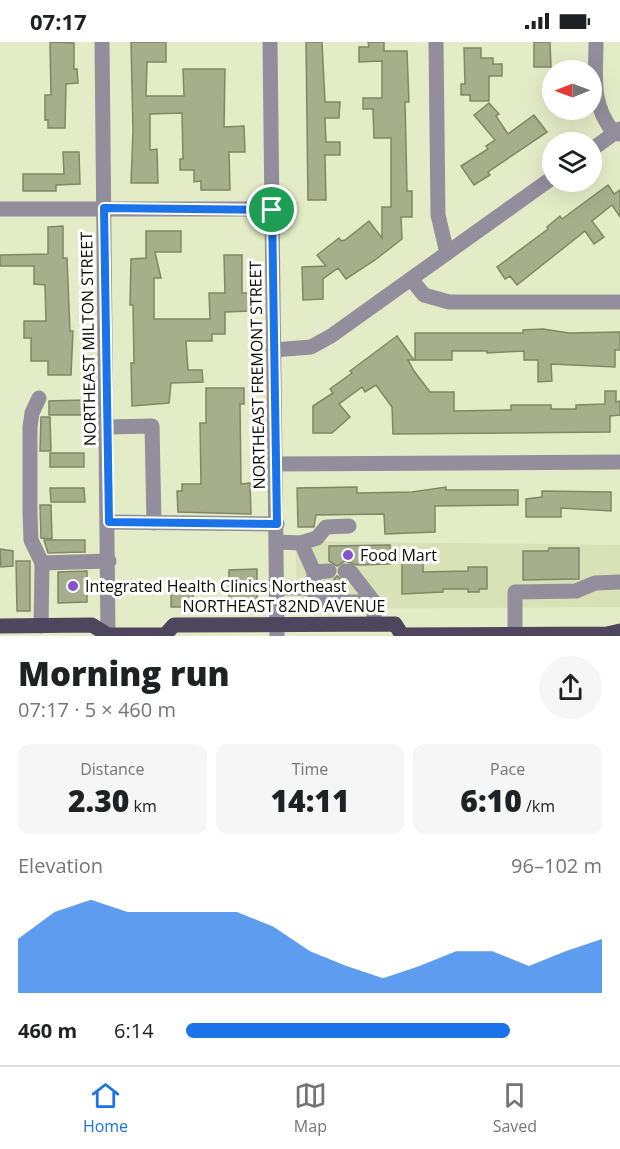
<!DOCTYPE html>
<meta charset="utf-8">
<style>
:root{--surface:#fff;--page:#f6f6f6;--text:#202124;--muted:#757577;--line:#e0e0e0;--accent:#1a73e8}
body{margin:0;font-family:"Open Sans",sans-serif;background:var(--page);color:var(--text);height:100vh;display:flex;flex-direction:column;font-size:22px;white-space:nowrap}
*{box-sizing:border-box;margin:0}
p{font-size:20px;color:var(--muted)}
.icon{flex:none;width:33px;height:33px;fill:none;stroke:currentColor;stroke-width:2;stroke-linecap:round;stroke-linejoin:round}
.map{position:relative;height:594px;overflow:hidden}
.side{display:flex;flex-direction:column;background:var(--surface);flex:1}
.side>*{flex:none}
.needle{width:39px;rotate:269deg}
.buttons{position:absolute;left:542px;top:18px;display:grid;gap:12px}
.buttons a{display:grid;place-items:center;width:60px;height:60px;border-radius:50%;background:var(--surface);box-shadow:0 6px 24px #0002;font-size:30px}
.pin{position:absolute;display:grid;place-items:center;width:51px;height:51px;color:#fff;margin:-26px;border:3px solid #fff;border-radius:50%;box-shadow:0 2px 6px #0007}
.round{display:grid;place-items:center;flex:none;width:63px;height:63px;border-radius:32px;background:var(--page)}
.headline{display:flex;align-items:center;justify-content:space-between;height:102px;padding:0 18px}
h1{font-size:33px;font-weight:800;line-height:45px}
.stats{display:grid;grid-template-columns:repeat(3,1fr);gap:9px;height:102px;padding:6px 18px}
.stats div{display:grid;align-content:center;border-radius:12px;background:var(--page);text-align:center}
.stats b{font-size:30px;font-weight:800}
.stats small{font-size:16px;font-weight:400}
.stats p{font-size:16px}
.chart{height:168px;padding:12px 18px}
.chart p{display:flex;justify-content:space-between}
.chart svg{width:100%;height:108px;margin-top:6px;fill:var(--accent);opacity:.7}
ul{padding:0 18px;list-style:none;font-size:20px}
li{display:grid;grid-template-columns:96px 72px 1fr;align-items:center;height:45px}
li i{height:15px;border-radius:8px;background:var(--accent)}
.status{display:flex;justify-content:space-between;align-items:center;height:42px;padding:0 30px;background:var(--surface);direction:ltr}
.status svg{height:16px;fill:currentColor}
.dock{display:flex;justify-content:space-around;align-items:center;height:84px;border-top:2px solid var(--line);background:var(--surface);font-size:16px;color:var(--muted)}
.dock a{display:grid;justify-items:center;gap:3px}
.dock .selected{color:var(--accent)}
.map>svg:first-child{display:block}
</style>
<div class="status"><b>07:17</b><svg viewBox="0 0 49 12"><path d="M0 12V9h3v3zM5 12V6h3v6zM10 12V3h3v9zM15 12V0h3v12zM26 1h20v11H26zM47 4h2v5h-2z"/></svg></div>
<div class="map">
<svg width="620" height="594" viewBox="0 0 620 594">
<rect width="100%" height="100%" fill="#e4ecc7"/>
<polygon fill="#d8e2b6" points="295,499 620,503 620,565 298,567"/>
<g fill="#a6ae8b" stroke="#7f8765" stroke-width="1.5">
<polygon points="50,0 74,1 74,27 77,27 78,41 66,42 65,86 48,86 48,78 45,78 45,53 51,53"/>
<polygon points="131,0 166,0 166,20 147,20 146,54 184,54 183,27 225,27 224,85 244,84 245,110 229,110 230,148 201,148 201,139 194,140 194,128 180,128 180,117 183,117 182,71 150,72 150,108 157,107 158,141 131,141 133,89"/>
<polygon points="306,0 322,0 325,60 340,60 339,76 325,76 326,100 340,100 340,113 325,113 326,158 308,158"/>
<polygon points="368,0 384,0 384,9 407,9 409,60 405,60 406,103 407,149 412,149 412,175 401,175 402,197 375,218 346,237 338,226 323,237 323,257 303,258 302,225 326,224 317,213 339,196 341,199 345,198 369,179 382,196 382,165 391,165 391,96 374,96 373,67 363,67 363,56 382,56 382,19 359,20 359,5 369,5"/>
<polygon points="534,0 550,0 551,25 534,25"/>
<polygon points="464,6 481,6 481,16 493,16 493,22 502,22 502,34 489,34 489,59 470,59 470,53 461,53 461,42 465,42"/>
<polygon points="489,61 499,72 496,74 508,92 534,73 547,90 488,130 490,133 474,143 461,124 488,107 486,104 495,98 474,73"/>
<polygon points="63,110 79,110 80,142 56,143 56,149 23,149 23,132 64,132"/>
<polygon points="608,143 614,152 620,148 620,175 612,163 592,179 604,195 594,202 585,189 517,243 510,234 505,237 497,225 548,187 547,185 560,174 562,177"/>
<polygon points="63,184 63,216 67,216 70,289 73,289 71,333 48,333 48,319 31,319 31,296 24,296 24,279 46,279 45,243 34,242 34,224 0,224 0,213 48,212 48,185"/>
<polygon points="146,189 181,189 181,210 155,210 161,236 154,236 154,277 210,277 209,251 225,251 224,213 242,213 242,251 249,251 249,269 225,270 225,292 212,292 212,299 186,299 188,328 202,328 203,340 171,341 169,361 132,364 131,321 134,321 133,263 130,263 131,217 146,216"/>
<polygon points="543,287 569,291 620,290 620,308 615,308 615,325 551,322 552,339 538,340 538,318 524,318 524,309 487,311 487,309 452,309 452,318 415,318 415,291 523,291 523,288"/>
<polygon points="397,294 414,318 408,318 414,329 430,350 454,350 454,369 511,368 511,363 551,363 551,367 576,367 576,363 605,362 605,349 616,349 616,360 620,359 620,373 610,374 610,390 393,392 392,365 376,343 365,350 362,345 339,362 350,375 332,391 313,391 313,364 333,351 330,347 352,331 350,329"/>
<polygon points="206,346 244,346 244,362 240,362 241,442 250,441 251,472 178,470 177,449 182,449 182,442 201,442 200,381 206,381"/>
<polygon points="83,358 83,373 49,373 49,359"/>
<polygon points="41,375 50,375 51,409 40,409"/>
<rect x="50" y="411" width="34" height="14"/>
<polygon points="357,445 357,451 412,450 446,445 446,448 518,448 518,463 435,464 435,490 385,492 384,472 316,473 314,485 298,485 297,446"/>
<polygon points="50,446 84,446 85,460 51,460"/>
<polygon points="542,449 611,450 611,469 561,466 561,475 526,475 526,457 542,455"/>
<polygon points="40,463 51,463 52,497 41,496"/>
<polygon points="44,498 85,498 85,510 48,511"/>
<polygon points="390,503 390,522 357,523 345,519 337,524 329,519 329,504"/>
<polygon points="549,506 579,506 579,537 523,538 523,509 548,509"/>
<polygon points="0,507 13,509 13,524 1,525"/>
<polygon points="423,513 423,530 468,529 468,525 487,525 487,547 479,547 479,550 468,550 468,547 443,547 443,550 402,552 402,514"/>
<polygon points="16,519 30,519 30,569 17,569"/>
<polygon points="257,527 257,564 229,564 229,528"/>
<polygon points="87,529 87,560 58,561 58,530"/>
<polygon points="337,534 345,539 346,550 338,550 338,542 334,537"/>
<rect x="171" y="547" width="22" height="18"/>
</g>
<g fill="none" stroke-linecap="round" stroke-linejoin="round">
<polyline stroke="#c4cbaa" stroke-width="15" stroke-dasharray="15 8" stroke-linecap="butt" points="329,546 346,546"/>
<g stroke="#928e9b" stroke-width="15">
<polyline points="102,0 108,594"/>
<polyline points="270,0 277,594"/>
<polyline points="436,0 438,173 447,211"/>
<path d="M596 0C596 36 590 61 614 91L620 92"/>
<polyline points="591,108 620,87"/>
<polyline points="0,167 272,167"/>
<polyline points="411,237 424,253 449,260 620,260"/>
<polyline points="273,308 311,305 331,294 552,136"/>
<polyline points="39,356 32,371 30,385 30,471 31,498 42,521 41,584"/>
<polyline points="108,385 152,384 154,481"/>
<polyline points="276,422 620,420"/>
<polyline points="109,480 277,482"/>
<polyline points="277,500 301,501 314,530"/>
<polyline points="301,501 317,496 326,485 349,484"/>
<polyline points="42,521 109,519"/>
<polyline points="329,529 314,530 314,552 320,560 374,560"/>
<polyline points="345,529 350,529 374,560 374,582"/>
<polyline points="278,546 329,546"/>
<polyline points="515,592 515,550 576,549 595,541 620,540"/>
</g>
<g stroke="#4e465d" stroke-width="15">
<polyline points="0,584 92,583 108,593 165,593"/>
<polyline points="165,593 174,583 395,582 402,593"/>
<polyline points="402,593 607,592 620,589"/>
</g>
</g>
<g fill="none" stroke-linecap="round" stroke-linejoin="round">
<defs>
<polygon id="route" points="104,166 272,168 277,482 109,480"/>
</defs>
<use href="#route" stroke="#fff" stroke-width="12"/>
<use href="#route" stroke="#1a73e8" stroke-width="8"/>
</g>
<g fill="#8751c8" stroke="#fff" stroke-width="2">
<circle cx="348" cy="513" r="6"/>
<circle cx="73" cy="544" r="6"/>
</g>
<g text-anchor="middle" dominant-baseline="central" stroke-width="6" stroke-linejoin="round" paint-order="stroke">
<g font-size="16" fill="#0c0e03" stroke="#fff">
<text transform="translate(88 297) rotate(-91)">NORTHEAST MILTON STREET</text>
<text transform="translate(257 333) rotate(-91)">NORTHEAST FREMONT STREET</text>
<text x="284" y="564">NORTHEAST 82ND AVENUE</text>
</g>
<g font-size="16" fill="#0c0e03" stroke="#fff" text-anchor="start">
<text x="360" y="513">Food Mart</text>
<text x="85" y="544">Integrated Health Clinics Northeast</text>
</g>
</g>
</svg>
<div class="buttons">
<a><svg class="needle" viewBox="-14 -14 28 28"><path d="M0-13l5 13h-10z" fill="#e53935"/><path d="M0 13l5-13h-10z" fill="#757577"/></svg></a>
<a><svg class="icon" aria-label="layers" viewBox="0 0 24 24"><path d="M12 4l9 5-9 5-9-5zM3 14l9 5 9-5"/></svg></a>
</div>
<div class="pin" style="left:272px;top:168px;background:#1e9e55"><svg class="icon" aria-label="arrive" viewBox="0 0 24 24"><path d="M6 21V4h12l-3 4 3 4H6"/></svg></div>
</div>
<section class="side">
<div class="headline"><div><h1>Morning run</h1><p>07:17 · 5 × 460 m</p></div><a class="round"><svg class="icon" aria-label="share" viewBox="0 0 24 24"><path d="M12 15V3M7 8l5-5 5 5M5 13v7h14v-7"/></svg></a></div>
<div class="stats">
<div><p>Distance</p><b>2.30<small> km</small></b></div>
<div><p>Time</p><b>14:11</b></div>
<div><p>Pace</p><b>6:10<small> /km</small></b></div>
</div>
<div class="chart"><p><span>Elevation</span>96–102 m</p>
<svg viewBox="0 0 160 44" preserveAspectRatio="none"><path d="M0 44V22L10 11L20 6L30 11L40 11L50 11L60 11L70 17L80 27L90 33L100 38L110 33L120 27L130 27L140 33L150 27L160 22V44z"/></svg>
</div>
<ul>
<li><b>460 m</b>6:14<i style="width:78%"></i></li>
</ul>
</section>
<nav class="dock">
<a class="selected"><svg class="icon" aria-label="home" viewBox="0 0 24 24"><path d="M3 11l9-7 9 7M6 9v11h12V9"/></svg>Home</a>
<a><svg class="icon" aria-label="map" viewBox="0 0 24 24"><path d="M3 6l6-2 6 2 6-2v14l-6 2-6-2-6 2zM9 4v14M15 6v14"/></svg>Map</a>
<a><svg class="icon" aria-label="saved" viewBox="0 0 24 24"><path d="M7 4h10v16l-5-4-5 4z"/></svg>Saved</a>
</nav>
